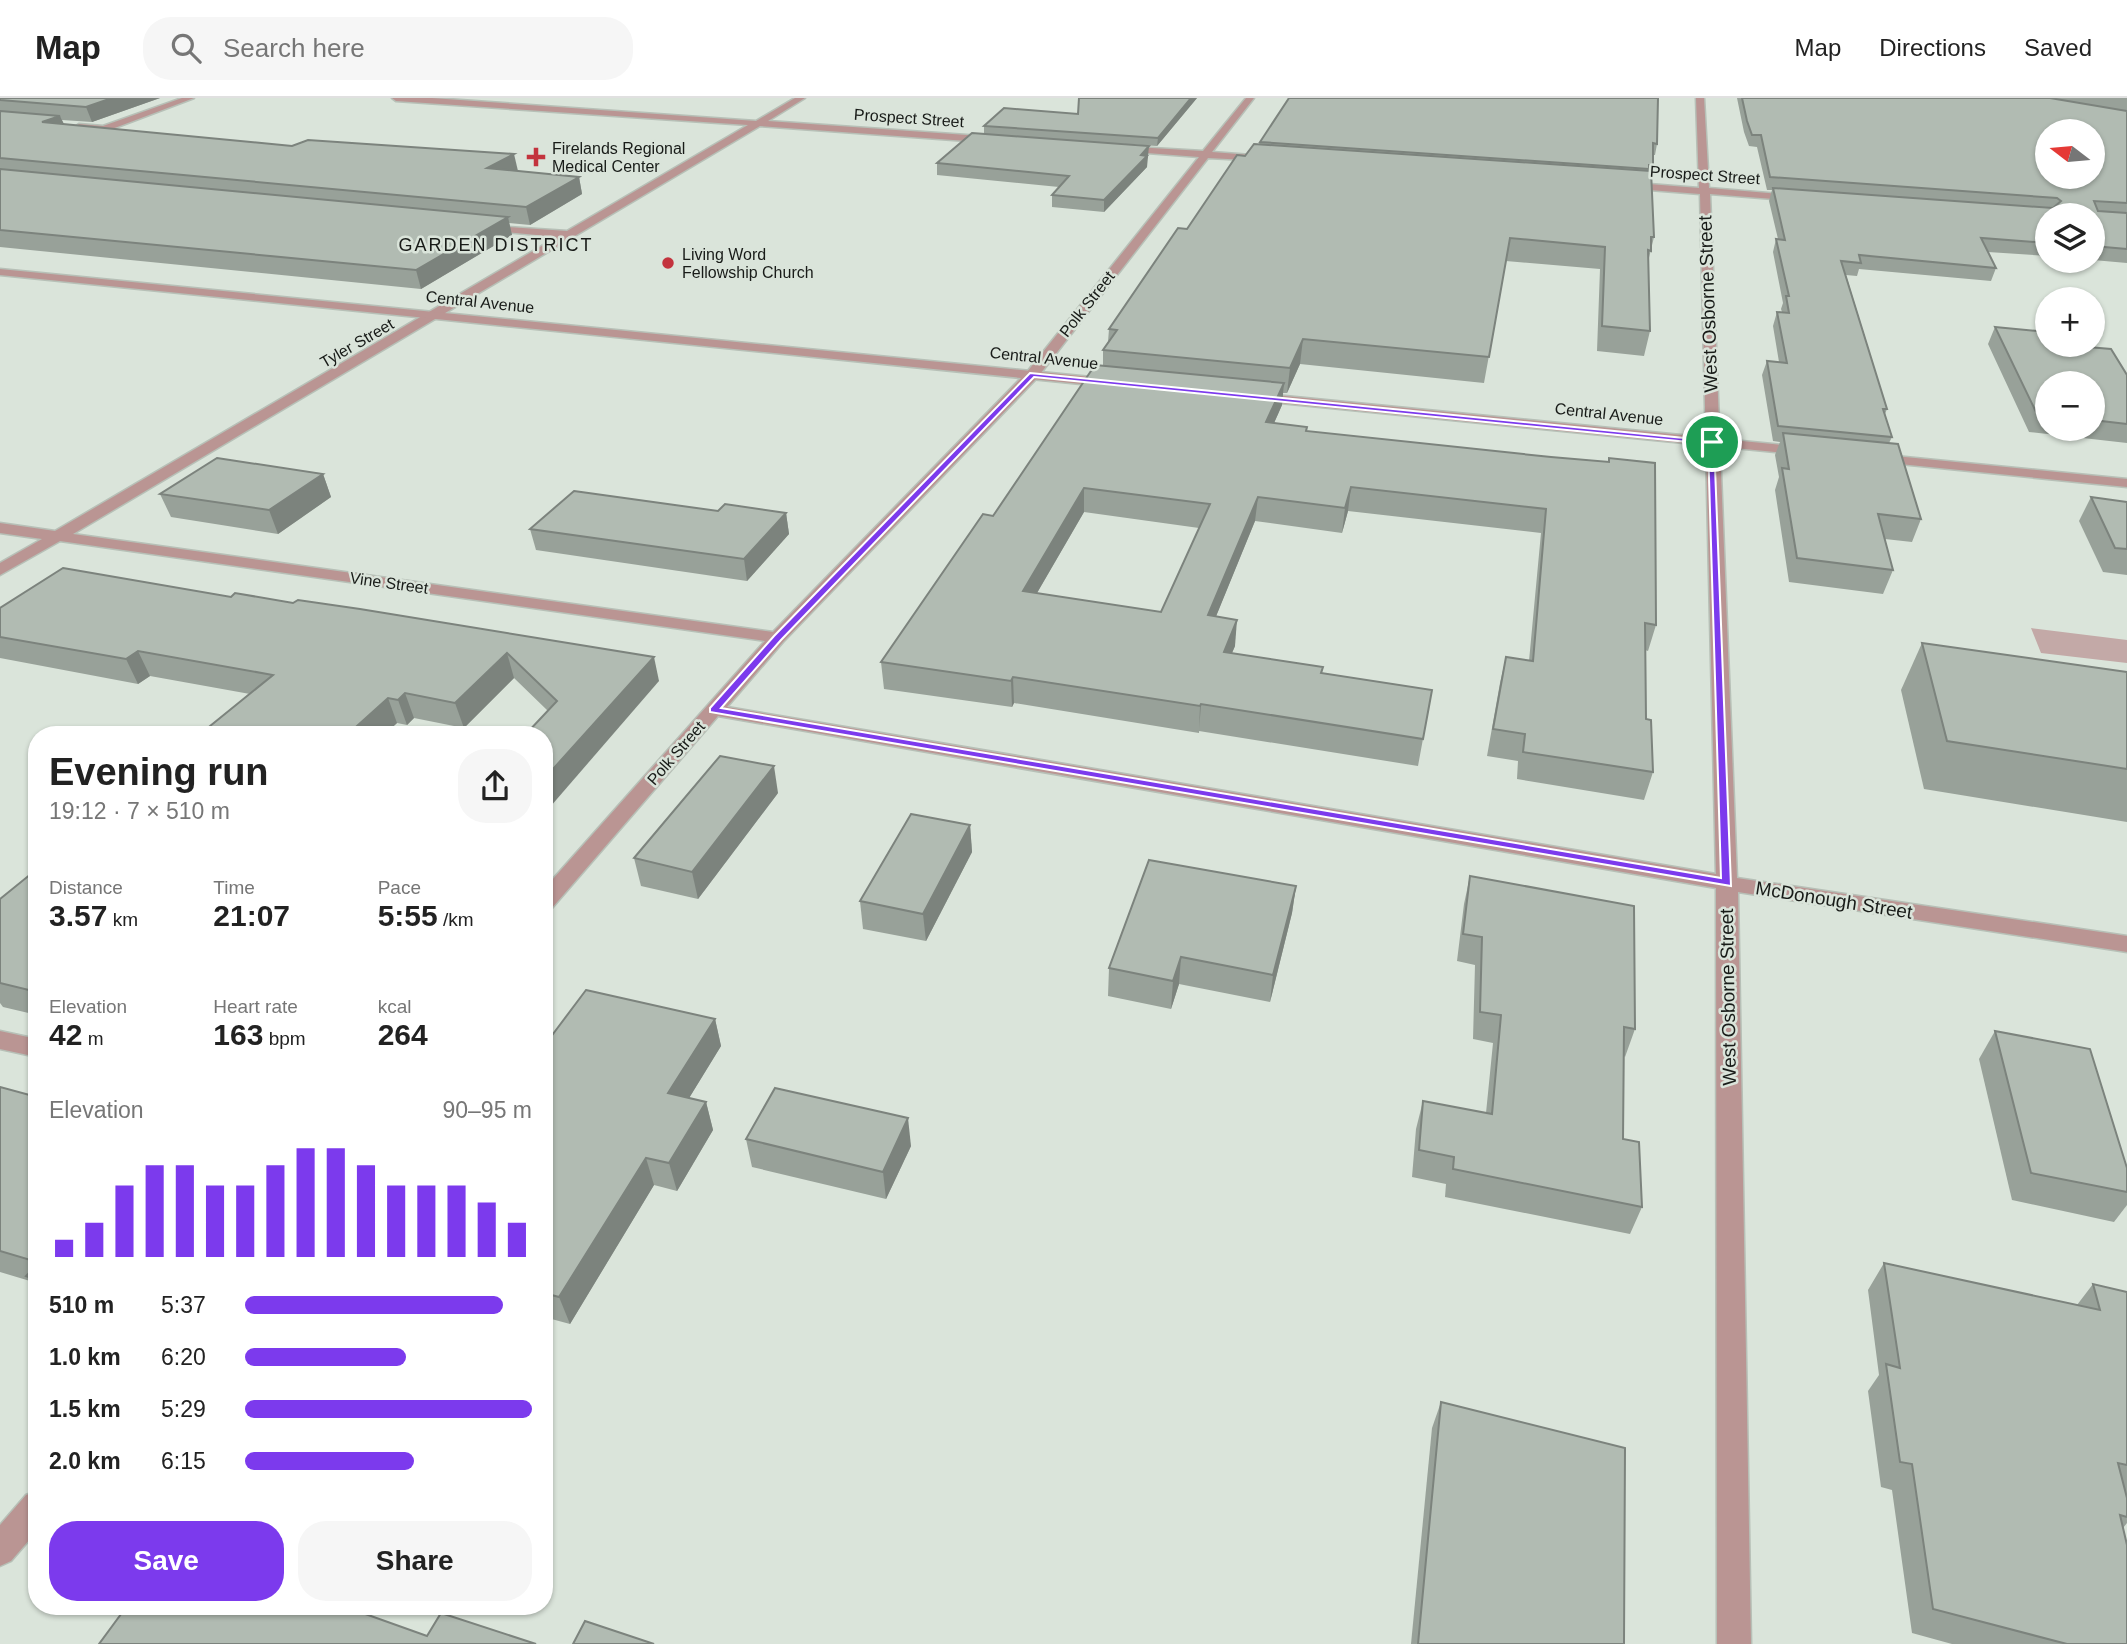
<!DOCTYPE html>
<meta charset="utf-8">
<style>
:root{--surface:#fff;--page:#f6f6f6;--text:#222;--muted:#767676;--line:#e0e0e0;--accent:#7c3aed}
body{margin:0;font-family:Arial,sans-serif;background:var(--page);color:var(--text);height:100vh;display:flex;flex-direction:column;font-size:26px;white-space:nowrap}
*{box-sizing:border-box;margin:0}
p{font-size:23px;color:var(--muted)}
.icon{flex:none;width:38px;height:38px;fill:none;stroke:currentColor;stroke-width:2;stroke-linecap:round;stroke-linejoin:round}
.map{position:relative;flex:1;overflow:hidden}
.sheet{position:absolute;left:28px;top:628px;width:525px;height:889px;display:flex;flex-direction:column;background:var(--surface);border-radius:28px;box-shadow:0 2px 5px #0004}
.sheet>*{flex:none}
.needle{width:46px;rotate:286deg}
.buttons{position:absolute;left:2035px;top:21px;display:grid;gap:14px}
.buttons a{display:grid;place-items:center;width:70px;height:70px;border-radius:50%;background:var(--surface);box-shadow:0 2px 5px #0004;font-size:35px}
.pin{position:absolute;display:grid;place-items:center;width:60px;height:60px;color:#fff;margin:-30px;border:4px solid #fff;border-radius:50%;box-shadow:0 2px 7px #0007}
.round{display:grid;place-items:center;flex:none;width:74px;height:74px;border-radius:28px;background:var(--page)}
.headline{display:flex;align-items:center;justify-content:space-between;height:119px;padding:0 21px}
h1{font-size:38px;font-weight:600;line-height:52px}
.figures{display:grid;grid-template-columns:repeat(3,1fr);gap:10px;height:119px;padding:7px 21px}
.figures div{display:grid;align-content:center}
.figures b{font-size:30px;font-weight:600}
.figures small{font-size:19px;font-weight:400}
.figures p{font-size:19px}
.chart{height:196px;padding:14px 21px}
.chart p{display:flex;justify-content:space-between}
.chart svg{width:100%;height:126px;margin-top:7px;stroke:var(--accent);stroke-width:6}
.button{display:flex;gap:14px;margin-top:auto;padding:14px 21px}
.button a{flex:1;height:80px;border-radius:28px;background:var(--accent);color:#fff;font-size:28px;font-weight:600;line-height:80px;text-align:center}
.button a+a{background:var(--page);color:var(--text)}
ul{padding:0 21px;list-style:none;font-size:23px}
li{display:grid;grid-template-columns:112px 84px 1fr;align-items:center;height:52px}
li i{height:18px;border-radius:9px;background:var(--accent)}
header{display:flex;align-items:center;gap:42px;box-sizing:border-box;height:98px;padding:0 35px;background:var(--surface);border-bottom:2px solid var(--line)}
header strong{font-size:33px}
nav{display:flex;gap:38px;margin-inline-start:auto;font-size:24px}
.search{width:490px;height:63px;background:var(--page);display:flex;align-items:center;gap:18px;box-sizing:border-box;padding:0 24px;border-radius:28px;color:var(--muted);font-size:26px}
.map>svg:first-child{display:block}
</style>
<header>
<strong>Map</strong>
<div class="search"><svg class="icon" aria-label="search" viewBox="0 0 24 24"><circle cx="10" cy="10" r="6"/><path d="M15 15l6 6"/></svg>Search here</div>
<nav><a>Map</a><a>Directions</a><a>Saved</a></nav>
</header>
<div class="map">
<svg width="2127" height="1546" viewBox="0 0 2127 1546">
<rect width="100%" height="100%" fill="#dae4da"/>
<polygon fill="#c3a9a7" points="2031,530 2127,542 2127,565 2041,555"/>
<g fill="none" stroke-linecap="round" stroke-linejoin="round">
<defs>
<g id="minor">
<polygon points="182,0 194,0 104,34 75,29 79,26 103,28"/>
<polygon points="392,0 432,0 756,23 795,0 805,0 768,23 995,39 1000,42 995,45 760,28 73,436 773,534 1027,274 1199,59 1121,53 1116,50 1118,48 1203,53 1246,0 1254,0 1212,54 1264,58 1269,61 1267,63 1208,60 1037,280 783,544 727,609 1716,776 1700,96 1624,90 1619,87 1624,84 1699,90 1696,0 1704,0 1709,90 1802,98 1802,102 1798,103 1710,96 1737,780 2127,838 2127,854 1738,794 1751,1546 1717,1546 1716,790 718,618 552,810 544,812 544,791 765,543 60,443 0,477 0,465 42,441 0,435 0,425 55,433 557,139 485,132 480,129 481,127 567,133 748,27 396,3"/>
<polygon points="0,933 37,941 37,959 0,951"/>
<polygon points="37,1393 37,1433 11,1463 0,1468 0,1427 26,1397"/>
</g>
<g id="tertiary">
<polygon points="0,171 1111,281 1118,285 1111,289 0,177"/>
<polygon points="1255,295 1804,349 1811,353 1804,357 1250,302 1250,296"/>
<polygon points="1875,356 2127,381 2127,389 1870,363 1868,360"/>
</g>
</defs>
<use href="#minor" stroke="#b7c0b7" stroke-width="3"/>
<use href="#tertiary" stroke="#b7c0b7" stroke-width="3"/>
<use href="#minor" fill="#ba9593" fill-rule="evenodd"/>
<use href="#tertiary" fill="#ba9593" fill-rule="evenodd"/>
</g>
<g fill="#98a199" fill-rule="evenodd">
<polygon points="0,0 160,0 92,24 62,22 64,26 579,79 582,96 530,127 509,125 512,137 421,191 0,149"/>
<polygon points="1197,0 1157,48 1110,45 1148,59 1147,61 1147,69 1104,114 1052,109 1052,97 1059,89 937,77 937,65 984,36 984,28"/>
<polygon points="1737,0 2127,0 2127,165 2093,162 2093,117 2048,117 2048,158 1988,154 1996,170 1991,183 1859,171 1857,178 1846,177 1887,311 1885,316 1892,339 1889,345 1921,421 1912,444 1885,441 1893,472 1883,496 1789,484 1775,392 1779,379 1775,357 1780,344 1773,343 1762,277 1767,263 1779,264 1773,228 1777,214 1782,214 1781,211 1783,205 1773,154 1776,141 1778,141 1769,103 1772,92 1767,92 1757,49 1749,48 1744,34"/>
<path d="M1260 44 1657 46 1655 57H1653L1651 73 1654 139 1648 164 1650 233 1644 258 1597 253 1600 171 1506 163 1484 285 1300 266 1287 295H1283L1282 307 1274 325 1307 333 1551 359 1608 364 1609 360 1656 527 1648 553 1645 552 1646 621 1653 674 1644 702 1517 681 1518 663 1487 658 1500 585 1506 559 1529 563 1541 435 1348 413 1342 435 1255 423 1216 518 1235 548 1232 555 1323 569 1322 575 1432 592 1418 668 1199 633V635L1014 605 1012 609 884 591 881 564 993 418 1103 267V252L1108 244 1109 231 1245 58 1259 46ZM1084 414 1199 430 1161 514 1037 495Z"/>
<path d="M1995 229 2048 247 2127 277V345L2029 334 1988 246ZM2048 285H2093V331H2048Z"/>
<polygon points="323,376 331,399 278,436 171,419 160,396"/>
<polygon points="2091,399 2127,404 2127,477 2103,474 2079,423"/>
<polygon points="718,413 786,415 789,436 747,483 536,452 530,431"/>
<polygon points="63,470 659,583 548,613 514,580 464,630 414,620 407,627 397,625 384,637 199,637 250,596 150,578 138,586 0,560 0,510"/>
<polygon points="1922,545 2127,574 2127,724 1924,691 1901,592"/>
<polygon points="778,695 698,801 641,788 634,760"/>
<polygon points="970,727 972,754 926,843 863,831 860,803"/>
<polygon points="37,771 37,917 3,909 0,905 0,801"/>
<polygon points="1470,778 1635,931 1625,959 1624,958 1623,1041 1642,1109 1630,1136 1445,1099 1446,1086 1412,1079 1416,1031 1423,1003 1486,1015 1493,945 1473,941 1475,867 1457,863 1464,806"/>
<polygon points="1296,788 1292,815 1270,904 1179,886 1171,911 1108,898 1109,870"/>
<polygon points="715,921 721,948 689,1000 706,1004 713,1032 677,1093 654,1087 570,1226 544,1219 544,948"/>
<polygon points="1995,933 2127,1070 2127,1107 2114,1124 2012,1102 1979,961"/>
<polygon points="0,989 37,999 37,1192 30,1183 0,1174"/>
<polygon points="746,1041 911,1048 886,1101 752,1069"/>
<polygon points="1884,1165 2077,1207 2093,1186 2127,1194 2127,1425 2123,1430 2127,1546 1952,1546 1912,1535 1892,1392 1881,1389 1868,1293 1879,1277 1868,1192"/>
<polygon points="1441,1304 1624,1546 1411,1546 1432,1330"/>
</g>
<g fill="#7c837d">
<polygon points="112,0 160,0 92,24 86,9"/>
<polygon points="1191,0 1197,0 1157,48 1158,40"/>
<polygon points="60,18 67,33 42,24"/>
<polygon points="1149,48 1147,69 1104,114 1104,102"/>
<polygon points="514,56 518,73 487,70"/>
<polygon points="579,79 582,96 530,127 526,109"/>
<polygon points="508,119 512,137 421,191 416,172"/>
<polygon points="1303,241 1300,266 1287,295 1290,270"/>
<polygon points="1284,285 1282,307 1264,348 1266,324"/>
<polygon points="323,376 331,399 278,436 269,412"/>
<polygon points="1351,389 1348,413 1342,435 1345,410"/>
<polygon points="1084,390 1084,414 1023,519 1023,493"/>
<polygon points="1258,399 1255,423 1206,543 1208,517"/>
<polygon points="786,415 789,436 747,483 744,461"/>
<polygon points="1237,522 1235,548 1221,580 1224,554"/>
<polygon points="138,553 150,578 138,586 126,561"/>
<polygon points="507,555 514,580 464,630 455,605"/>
<polygon points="654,559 659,583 544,716 544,681"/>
<polygon points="1013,579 1014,605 1012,609 1011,583"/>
<polygon points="405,595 414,620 407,627 398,602"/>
<polygon points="388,600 397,625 384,637 347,637"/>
<polygon points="1201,606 1199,633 1199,635 1200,608"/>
<polygon points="774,668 778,695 698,801 692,774"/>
<polygon points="970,727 972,754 926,843 923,816"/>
<polygon points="1296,788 1292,815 1270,904 1273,877"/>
<polygon points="1181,859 1179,886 1171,911 1173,883"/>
<polygon points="715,921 721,948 675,1023 668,995"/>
<polygon points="706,1004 713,1032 677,1093 669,1065"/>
<polygon points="908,1020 911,1048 886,1101 883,1074"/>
<polygon points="646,1060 654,1087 570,1226 559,1199"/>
</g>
<g fill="#b1bbb2" stroke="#7c837d" stroke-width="2" fill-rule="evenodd">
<polygon points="0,0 112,0 86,9 0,2"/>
<polygon points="1079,0 1191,0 1158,40 984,28 1004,10 1078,16"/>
<polygon points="1289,0 1658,0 1657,46 1653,45 1653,67 1649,67 1649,71 1260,44"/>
<path d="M1742 0H2050L2127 13V105L2094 103 2098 113 2127 115V151L2093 148V117H2048V145L1981 140 1996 170 1859 157 1861 165 1841 163 1887 311H1883L1892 339 1778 328 1767 263 1787 265 1777 214 1789 215 1786 198H1789L1776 141 1785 142 1773 90 2053 110 2061 103 2057 100 1770 79 1761 37H1752L1747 23ZM2048 33H2093V79H2048Z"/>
<polygon points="0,13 60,18 42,24 292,48 308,42 514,56 487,70 579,79 526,109 0,60"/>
<polygon points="972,35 1149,48 1141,57 1147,58 1104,102 1052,97 1069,78 937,65"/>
<polygon points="1254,46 1651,73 1654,139 1651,139 1651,153 1648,152 1650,233 1602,228 1605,149 1510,140 1489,259 1303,241 1290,270 1103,252 1117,232 1109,231 1178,130 1187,131 1237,57 1245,58"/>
<polygon points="0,71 508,119 416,172 0,132"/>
<polygon points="1995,229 2048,234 2048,247 2064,247 2111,251 2127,277 2127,326 2093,322 2093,285 2048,285 2048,317 2037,316"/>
<path d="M1095 267 1284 285 1266 324 1307 329 1306 333 1551 359 1609 364V360L1655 365 1656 527 1645 525 1646 621 1651 622 1653 674 1523 654 1525 636 1493 631 1506 559 1533 563 1546 411 1351 389 1345 410 1258 399 1208 517 1237 522 1224 554 1323 569 1321 575 1432 592 1423 641 1201 606 1200 608 1013 579 1011 583 881 564 983 416 993 418ZM1084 390 1210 406 1161 514 1023 493Z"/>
<polygon points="1783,335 1898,346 1921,421 1878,416 1893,472 1797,460 1782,370 1789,371"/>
<polygon points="217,360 323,376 269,412 160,396"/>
<polygon points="574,393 718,413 725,406 786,415 744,461 530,431"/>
<polygon points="2091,399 2127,404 2127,451 2115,450"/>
<polygon points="63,470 231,499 235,495 293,505 298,502 360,511 654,559 544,681 544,637 525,637 557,603 507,555 455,605 405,595 398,602 388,600 347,637 199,637 273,577 138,553 126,561 0,539 0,510"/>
<polygon points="1922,545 2127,574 2127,671 1947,643"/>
<polygon points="720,658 774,668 692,774 634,760"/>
<polygon points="911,716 970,727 923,816 860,803"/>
<polygon points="1149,762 1296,788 1273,877 1181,859 1173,883 1109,870"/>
<polygon points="37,771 37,894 0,885 0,801"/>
<polygon points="1470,778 1634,808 1635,931 1624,929 1623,1041 1639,1044 1642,1109 1453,1071 1454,1059 1419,1052 1423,1003 1492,1016 1501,917 1480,914 1482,839 1463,836"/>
<polygon points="586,892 715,921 668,995 706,1004 669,1065 646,1060 559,1199 544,1195 544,948"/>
<polygon points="1995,933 2090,951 2127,1070 2127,1094 2031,1075"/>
<polygon points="0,989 37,999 37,1164 0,1153"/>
<polygon points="775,990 908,1020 883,1074 746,1041"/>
<polygon points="1884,1165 2100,1212 2093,1186 2127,1194 2127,1367 2118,1365 2127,1400 2127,1419 2120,1417 2127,1447 2127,1546 2067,1546 1933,1511 1912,1366 1900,1364 1886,1266 1900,1270"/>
<polygon points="37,1167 37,1182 26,1178"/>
<polygon points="1441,1304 1625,1350 1624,1546 1418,1546"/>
<polygon points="127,1508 343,1508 427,1538 441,1515 536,1546 99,1546"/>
<polygon points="585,1523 654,1546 573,1546"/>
</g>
<path fill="#7c3aed" stroke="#fff" stroke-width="2" fill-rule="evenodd" d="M1030 275 1714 343 1731 788 710 614V610L774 538ZM1034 279 1708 346 1721 780 721 610 781 542Z"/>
<g fill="#c3333d" stroke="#dae4da" stroke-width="2.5">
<path d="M532.5 48.5h7v7h7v7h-7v7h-7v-7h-7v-7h7z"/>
<circle cx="668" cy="165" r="7"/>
</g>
<g text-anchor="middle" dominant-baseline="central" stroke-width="5" stroke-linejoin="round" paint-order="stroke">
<g font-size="16" fill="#181b18" stroke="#dae4da">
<text transform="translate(909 20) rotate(4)">Prospect Street</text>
<text transform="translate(1705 77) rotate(4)">Prospect Street</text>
<text transform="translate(480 204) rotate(6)">Central Avenue</text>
<text transform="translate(1087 206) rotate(-52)">Polk Street</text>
<text transform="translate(357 245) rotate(-30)">Tyler Street</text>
<text transform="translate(1044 260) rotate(6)">Central Avenue</text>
<text transform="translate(1609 316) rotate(6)">Central Avenue</text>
<text transform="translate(389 485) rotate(8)">Vine Street</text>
<text transform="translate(676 655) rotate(-49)">Polk Street</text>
</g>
<g font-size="16" fill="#181b18" stroke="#dae4da" text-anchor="start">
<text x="552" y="50">Firelands Regional<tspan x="552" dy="18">Medical Center</tspan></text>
<text x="682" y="156">Living Word<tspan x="682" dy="18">Fellowship Church</tspan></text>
</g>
<g font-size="18" letter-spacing="2" fill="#181b18" stroke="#dae4da">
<text x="496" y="147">GARDEN DISTRICT</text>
</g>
<g font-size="19" fill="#181b18" stroke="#dae4da">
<text transform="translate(1708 206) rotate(-92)">West Osborne Street</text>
<text transform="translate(1834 802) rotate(9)">McDonough Street</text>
<text transform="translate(1728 899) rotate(-91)">West Osborne Street</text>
</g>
</g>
</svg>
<div class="buttons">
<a><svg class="needle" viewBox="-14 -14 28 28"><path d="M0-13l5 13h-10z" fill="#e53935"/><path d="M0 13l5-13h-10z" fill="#767676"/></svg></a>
<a><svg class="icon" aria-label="layers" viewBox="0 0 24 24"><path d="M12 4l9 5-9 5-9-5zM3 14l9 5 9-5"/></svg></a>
<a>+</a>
<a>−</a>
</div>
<div class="pin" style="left:1712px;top:344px;background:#1e9e55"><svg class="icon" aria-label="arrive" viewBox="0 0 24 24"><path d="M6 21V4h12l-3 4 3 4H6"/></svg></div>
<section class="sheet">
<div class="headline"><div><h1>Evening run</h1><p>19:12 · 7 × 510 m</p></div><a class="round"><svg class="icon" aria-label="share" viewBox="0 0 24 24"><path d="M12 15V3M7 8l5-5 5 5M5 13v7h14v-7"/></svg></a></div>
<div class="figures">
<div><p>Distance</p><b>3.57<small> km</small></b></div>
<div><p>Time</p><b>21:07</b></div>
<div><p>Pace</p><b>5:55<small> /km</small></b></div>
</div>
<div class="figures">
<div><p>Elevation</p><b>42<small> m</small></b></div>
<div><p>Heart rate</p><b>163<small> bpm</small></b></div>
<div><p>kcal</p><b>264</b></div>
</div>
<div class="chart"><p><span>Elevation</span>90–95 m</p>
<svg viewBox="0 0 160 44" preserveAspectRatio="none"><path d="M5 44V38M15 44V32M25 44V19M35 44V12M45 44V12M55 44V19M65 44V19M75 44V12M85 44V6M95 44V6M105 44V12M115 44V19M125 44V19M135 44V19M145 44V25M155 44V32"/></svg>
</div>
<ul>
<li><b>510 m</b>5:37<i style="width:90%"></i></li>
<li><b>1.0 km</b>6:20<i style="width:56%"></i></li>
<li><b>1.5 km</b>5:29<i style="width:100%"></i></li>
<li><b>2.0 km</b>6:15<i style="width:59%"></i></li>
</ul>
<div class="button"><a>Save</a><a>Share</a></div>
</section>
</div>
